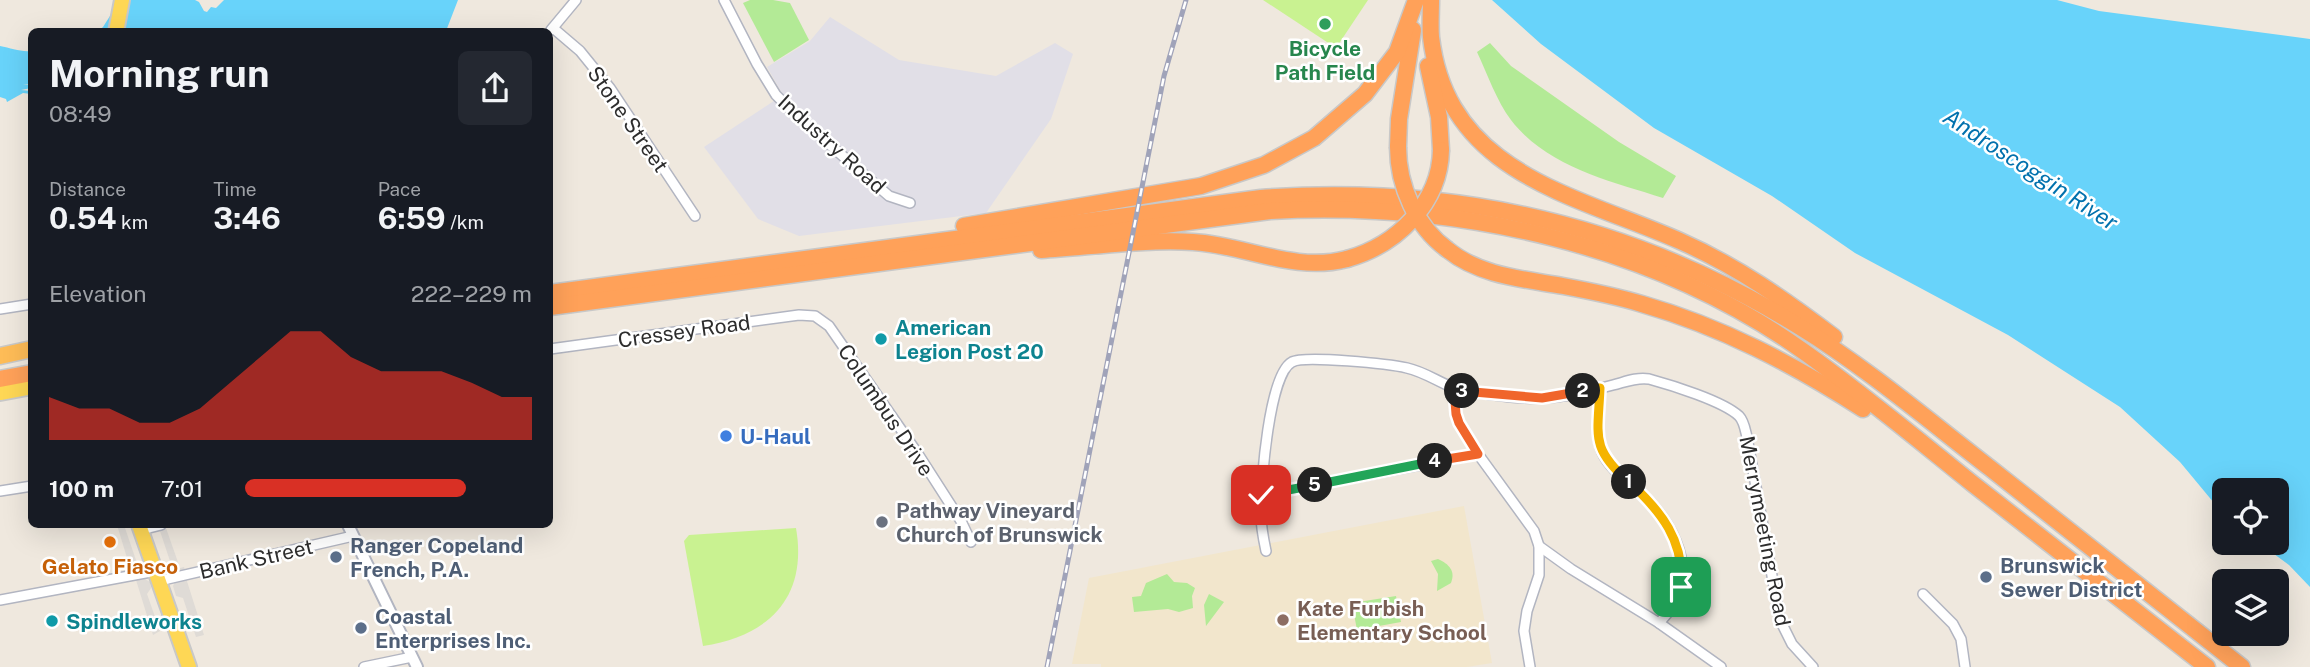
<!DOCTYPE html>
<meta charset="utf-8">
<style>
:root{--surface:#171b24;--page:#242831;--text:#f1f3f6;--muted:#9ea1a6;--accent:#d93025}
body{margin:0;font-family:"Public Sans",sans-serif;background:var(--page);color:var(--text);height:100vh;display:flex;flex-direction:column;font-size:26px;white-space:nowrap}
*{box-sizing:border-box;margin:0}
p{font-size:23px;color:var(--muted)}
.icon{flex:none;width:38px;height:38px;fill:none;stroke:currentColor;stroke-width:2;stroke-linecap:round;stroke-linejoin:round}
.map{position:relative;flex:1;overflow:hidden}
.side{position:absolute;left:28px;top:28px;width:525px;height:500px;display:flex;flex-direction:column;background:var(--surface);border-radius:10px;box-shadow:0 7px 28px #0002}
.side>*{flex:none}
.tools{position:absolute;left:2212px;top:478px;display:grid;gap:14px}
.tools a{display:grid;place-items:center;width:77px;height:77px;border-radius:10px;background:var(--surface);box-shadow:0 7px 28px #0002;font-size:35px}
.pin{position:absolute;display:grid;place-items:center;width:60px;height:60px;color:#fff;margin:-30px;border-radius:14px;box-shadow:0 4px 10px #0006}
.km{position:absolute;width:35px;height:35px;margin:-18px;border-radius:50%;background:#222;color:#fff;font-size:19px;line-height:35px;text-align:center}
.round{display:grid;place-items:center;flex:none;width:74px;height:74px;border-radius:10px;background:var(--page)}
.summary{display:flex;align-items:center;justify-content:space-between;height:119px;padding:0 21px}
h1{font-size:38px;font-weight:700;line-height:52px}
.figures{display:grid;grid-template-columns:repeat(3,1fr);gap:10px;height:119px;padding:7px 21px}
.figures div{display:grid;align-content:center}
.figures b{font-size:30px;font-weight:700}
.figures small{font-size:19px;font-weight:400}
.figures p{font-size:19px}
.chart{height:196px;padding:14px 21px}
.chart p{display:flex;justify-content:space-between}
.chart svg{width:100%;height:126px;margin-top:7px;fill:var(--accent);opacity:.7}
ul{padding:0 21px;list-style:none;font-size:23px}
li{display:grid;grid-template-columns:112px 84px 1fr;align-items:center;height:52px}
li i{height:18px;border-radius:9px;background:var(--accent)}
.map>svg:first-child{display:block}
</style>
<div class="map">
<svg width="2310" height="667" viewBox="0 0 2310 667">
<rect width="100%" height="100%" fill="#efe8de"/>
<polygon fill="#e1dfe7" points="830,17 899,60 996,76 1055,43 1073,54 1051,119 986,213 799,236 758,219 704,147 783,95 767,67 810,41"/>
<polygon fill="#f2e6cc" points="1464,506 1492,663 1467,667 1101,667 1101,664 1072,664 1089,578"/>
<g fill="#b3ea96">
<polygon points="750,0 773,0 790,3 809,40 774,62 743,3"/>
<path d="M1490 43 1511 66 1619 142 1676 176 1663 198C1610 181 1547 167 1511 120 1497 102 1487 73 1477 52Z"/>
<path d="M1438 559C1449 564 1456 571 1451 583L1437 591 1438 574 1431 561Z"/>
<polygon points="1167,574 1174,582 1187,583 1195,588 1192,596 1193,608 1179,612 1168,609 1134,612 1132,597 1141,596 1146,583"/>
<polygon points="1209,594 1224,602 1206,626 1204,605"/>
<polygon points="1396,596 1401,622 1357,630 1352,603"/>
</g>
<g fill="#c9f291">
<polygon points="1263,0 1368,0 1336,48"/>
<path d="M796 528C808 597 769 636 703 646L684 541 689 535Z"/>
</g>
<g fill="#dfdbd6">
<polygon points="117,525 124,525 138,566 136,570 131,571"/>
<polygon points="166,528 180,568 184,567 185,570 174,573 160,531"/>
<polygon points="186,578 204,635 196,637 183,598 176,596 173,586 175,582"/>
<polygon points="145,579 150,582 151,588 147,594 160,631 153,635 136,580"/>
</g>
<g fill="#68d3fa">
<polygon points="120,0 195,0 199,2 204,11 207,12 211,7 216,8 224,0 458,0 446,31 97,32 103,27"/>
<polygon points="1492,0 2057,0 2099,11 2310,39 2310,587 2289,565 2259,543 2277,542 2277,490 2224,490 2224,515 2180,462 2120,407 2008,335 1855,253 1772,196 1654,128 1541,44"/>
<path d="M0 46C11 48 20 52 31 51V84H23L31 85V88L21 90 31 91V94L23 93 7 102 6 99 0 97Z"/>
</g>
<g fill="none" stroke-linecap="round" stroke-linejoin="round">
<defs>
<g id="minor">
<polyline points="724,0 757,64 776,95 800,119 889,196 910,203"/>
<polyline points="553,28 580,51 610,88 695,216"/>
<polyline points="551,30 576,0"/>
<polyline points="0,309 32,304"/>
<polyline points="550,349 799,315 815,316 829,326 918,454 961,521 971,542"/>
<path d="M1600 388C1599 408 1594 434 1602 452 1610 470 1629 482 1643 495 1669 519 1693 560 1678 597 1674 607 1666 615 1659 623"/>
<polyline points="1454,389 1456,414 1459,423 1478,454 1534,531 1539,546 1539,575 1527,611 1524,631 1530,667"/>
<polyline points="0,491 32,486"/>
<polyline points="1261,495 1478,454"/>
<polyline points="141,530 161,525"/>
<polyline points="1539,546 1571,569 1659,623 1721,667"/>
<path d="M1266 551C1263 537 1260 523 1261 509 1261 482 1269 374 1292 362 1304 355 1390 364 1407 368 1430 373 1448 390 1471 392 1498 395 1528 401 1556 397 1575 395 1594 390 1613 385 1625 382 1636 377 1649 379 1671 385 1723 401 1739 416 1744 421 1745 429 1747 437L1780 620 1792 644 1813 667"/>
<polyline points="159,581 353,536"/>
<polyline points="1923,594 1953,624 1961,639 1965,667"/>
<polyline points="0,600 156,571"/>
<polyline points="364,667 412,657"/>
</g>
<polyline id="tertiary" points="348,525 417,667"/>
<g id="primary">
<polyline points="116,32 122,0"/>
<polyline points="0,393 32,387"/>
<polyline points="139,525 189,667"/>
</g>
<polyline id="trunk" points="0,356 32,349"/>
<g id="motorway">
<path d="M1431 0C1431 12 1430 25 1431 37 1447 174 1576 195 1680 241 1737 266 1785 300 1834 337"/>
<polyline points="1428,66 1439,117 1441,150"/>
<polyline points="1398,147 1399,119 1413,30"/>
<polyline points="964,226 1201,186 1264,165 1314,138 1365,94 1397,52 1416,0"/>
<path d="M1041 250C1090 247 1144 239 1193 242 1246 245 1294 273 1347 259"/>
<path d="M1448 250C1480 276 1524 279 1563 286 1590 291 1616 296 1642 304 1722 327 1793 364 1863 409"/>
<path d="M550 293 1261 198C1455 184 1634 224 1800 327 1867 368 1928 420 1990 468 2074 534 2158 601 2242 667"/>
<path d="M550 307 1270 211C1454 201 1652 243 1803 351 1862 393 1917 439 1973 484 2051 545 2129 606 2207 667"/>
<polyline points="0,379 32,373"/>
</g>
</defs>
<use href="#minor" stroke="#b2b5c1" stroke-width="12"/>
<use href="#tertiary" stroke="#b2b5c1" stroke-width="14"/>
<use href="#primary" stroke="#c8c8c8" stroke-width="18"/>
<use href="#trunk" stroke="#c8c8c8" stroke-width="19"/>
<use href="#motorway" stroke="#c8c8c8" stroke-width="19"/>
<use href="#minor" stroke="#fff" stroke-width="9"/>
<use href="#tertiary" stroke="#fff" stroke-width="10"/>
<use href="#primary" stroke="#fed755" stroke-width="14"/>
<use href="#trunk" stroke="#febc57" stroke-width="16"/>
<use href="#motorway" stroke="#ffa159" stroke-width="16"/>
<defs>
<polyline id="rail" points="1047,667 1164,76 1186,0"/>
</defs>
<use href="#rail" stroke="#a0a3b9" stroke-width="5"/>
<use href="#rail" stroke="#fff" stroke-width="2.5" stroke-dasharray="8" stroke-linecap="butt"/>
<defs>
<g id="motorway-bridge">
<path d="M1398 147C1398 186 1416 227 1448 250"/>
<path d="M1347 259C1397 245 1440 203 1441 150"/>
</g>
</defs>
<use href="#motorway-bridge" stroke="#c8c8c8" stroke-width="19" stroke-linecap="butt"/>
<use href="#motorway-bridge" stroke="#ffa159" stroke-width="16"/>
</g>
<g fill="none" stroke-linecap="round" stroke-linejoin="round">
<defs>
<path id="split-1" d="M1629 482C1661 511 1685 541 1681 587"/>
<path id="split-2" d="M1583 391 1600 388C1598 436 1590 448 1629 482"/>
<polyline id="split-3" points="1462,391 1542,398 1583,391"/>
<polyline id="split-4" points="1435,461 1478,454 1459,423 1456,414 1454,389 1462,391"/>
<polyline id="split-5" points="1315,485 1435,461"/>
<polyline id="split-6" points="1261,495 1315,485"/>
</defs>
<use href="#split-1" stroke="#fff" stroke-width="14"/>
<use href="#split-2" stroke="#fff" stroke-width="14"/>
<use href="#split-3" stroke="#fff" stroke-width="14"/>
<use href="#split-4" stroke="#fff" stroke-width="14"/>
<use href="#split-5" stroke="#fff" stroke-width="14"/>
<use href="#split-6" stroke="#fff" stroke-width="14"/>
<use href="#split-1" stroke="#f5b400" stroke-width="9"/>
<use href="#split-2" stroke="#f5b400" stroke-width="9"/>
<use href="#split-3" stroke="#f0652b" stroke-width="9"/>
<use href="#split-4" stroke="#f0652b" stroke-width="9"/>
<use href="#split-5" stroke="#22a559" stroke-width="9"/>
<use href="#split-6" stroke="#22a559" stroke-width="9"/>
</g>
<circle fill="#2e9e5b" stroke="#fff" stroke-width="2.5" cx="1325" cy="24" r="7"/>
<g fill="#0f9aa8" stroke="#fff" stroke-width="2.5">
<circle cx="881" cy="339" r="7"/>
<circle cx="52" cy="621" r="7"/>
</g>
<circle fill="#3f7fe0" stroke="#fff" stroke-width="2.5" cx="726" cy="436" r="7"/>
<circle fill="#6b7280" stroke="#fff" stroke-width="2.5" cx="882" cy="522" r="7"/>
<circle fill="#e8710a" stroke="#fff" stroke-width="2.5" cx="110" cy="542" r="7"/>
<g fill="#5c6f8a" stroke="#fff" stroke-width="2.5">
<circle cx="336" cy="557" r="7"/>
<circle cx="1986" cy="577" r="7"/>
<circle cx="361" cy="628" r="7"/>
</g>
<circle fill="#8d6e63" stroke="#fff" stroke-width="2.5" cx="1283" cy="620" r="7"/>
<g text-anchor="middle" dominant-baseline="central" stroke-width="5" stroke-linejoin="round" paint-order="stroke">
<g font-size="21" font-weight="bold" fill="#27864d" stroke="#fff">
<text x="1325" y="48">Bicycle<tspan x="1325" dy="24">Path Field</tspan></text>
</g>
<g font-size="21" fill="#2d2d2d" stroke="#fff">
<text transform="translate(628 119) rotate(55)">Stone Street</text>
<text transform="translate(832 144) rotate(42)">Industry Road</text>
<text transform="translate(684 331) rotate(-8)">Cressey Road</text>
<text transform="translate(886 410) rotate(56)">Columbus Drive</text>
<text transform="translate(1765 531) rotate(79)">Merrymeeting Road</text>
<text transform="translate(256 559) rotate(-13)">Bank Street</text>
</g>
<g font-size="21" font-weight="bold" fill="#0d838f" stroke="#fff" text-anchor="start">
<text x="895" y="327">American<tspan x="895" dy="24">Legion Post 20</tspan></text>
<text x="66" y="621">Spindleworks</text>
</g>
<g font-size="21" font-weight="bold" fill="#366cbe" stroke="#fff" text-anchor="start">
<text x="740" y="436">U-Haul</text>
</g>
<g font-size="21" font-weight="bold" fill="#5b616d" stroke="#fff" text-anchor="start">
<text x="896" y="510">Pathway Vineyard<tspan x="896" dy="24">Church of Brunswick</tspan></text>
</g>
<g font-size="21" font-weight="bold" fill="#4e5e75" stroke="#fff" text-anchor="start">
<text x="350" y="545">Ranger Copeland<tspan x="350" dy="24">French, P.A.</tspan></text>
<text x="2000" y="565">Brunswick<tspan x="2000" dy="24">Sewer District</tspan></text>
<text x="375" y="616">Coastal<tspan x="375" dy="24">Enterprises Inc.</tspan></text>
</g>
<g font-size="21" font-weight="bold" fill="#c56008" stroke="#fff">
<text x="110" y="566">Gelato Fiasco</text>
</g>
<g font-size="21" font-weight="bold" fill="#785e54" stroke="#fff" text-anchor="start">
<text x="1297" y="608">Kate Furbish<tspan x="1297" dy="24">Elementary School</tspan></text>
</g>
<g font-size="23" font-style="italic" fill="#0171ad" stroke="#fff">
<text transform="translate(2031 169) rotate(33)">Androscoggin River</text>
</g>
</g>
</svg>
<div class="tools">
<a><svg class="icon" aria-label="locate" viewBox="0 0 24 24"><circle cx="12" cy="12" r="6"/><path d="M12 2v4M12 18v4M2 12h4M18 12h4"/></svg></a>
<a><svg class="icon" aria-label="layers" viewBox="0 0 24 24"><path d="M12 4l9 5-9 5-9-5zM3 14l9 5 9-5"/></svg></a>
</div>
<div class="pin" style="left:1681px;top:587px;background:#1e9e55"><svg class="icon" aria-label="arrive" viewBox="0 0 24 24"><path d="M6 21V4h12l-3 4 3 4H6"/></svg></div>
<div class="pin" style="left:1261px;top:495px;background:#d93025"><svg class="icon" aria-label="check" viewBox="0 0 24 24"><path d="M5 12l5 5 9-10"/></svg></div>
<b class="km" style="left:1629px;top:482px">1</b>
<b class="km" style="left:1583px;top:391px">2</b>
<b class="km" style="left:1462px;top:391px">3</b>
<b class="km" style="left:1435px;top:461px">4</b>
<b class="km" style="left:1315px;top:485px">5</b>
<section class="side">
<div class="summary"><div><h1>Morning run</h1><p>08:49</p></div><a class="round"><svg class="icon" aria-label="share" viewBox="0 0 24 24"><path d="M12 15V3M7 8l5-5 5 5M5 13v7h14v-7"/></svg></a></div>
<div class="figures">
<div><p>Distance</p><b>0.54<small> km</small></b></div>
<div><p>Time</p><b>3:46</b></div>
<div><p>Pace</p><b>6:59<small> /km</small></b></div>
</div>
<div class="chart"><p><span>Elevation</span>222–229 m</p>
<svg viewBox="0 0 160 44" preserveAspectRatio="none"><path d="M0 44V29L10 33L20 33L30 38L40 38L50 33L60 24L70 15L80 6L90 6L100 15L110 20L120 20L130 20L140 24L150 29L160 29V44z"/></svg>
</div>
<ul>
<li><b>100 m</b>7:01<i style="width:77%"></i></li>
</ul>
</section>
</div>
